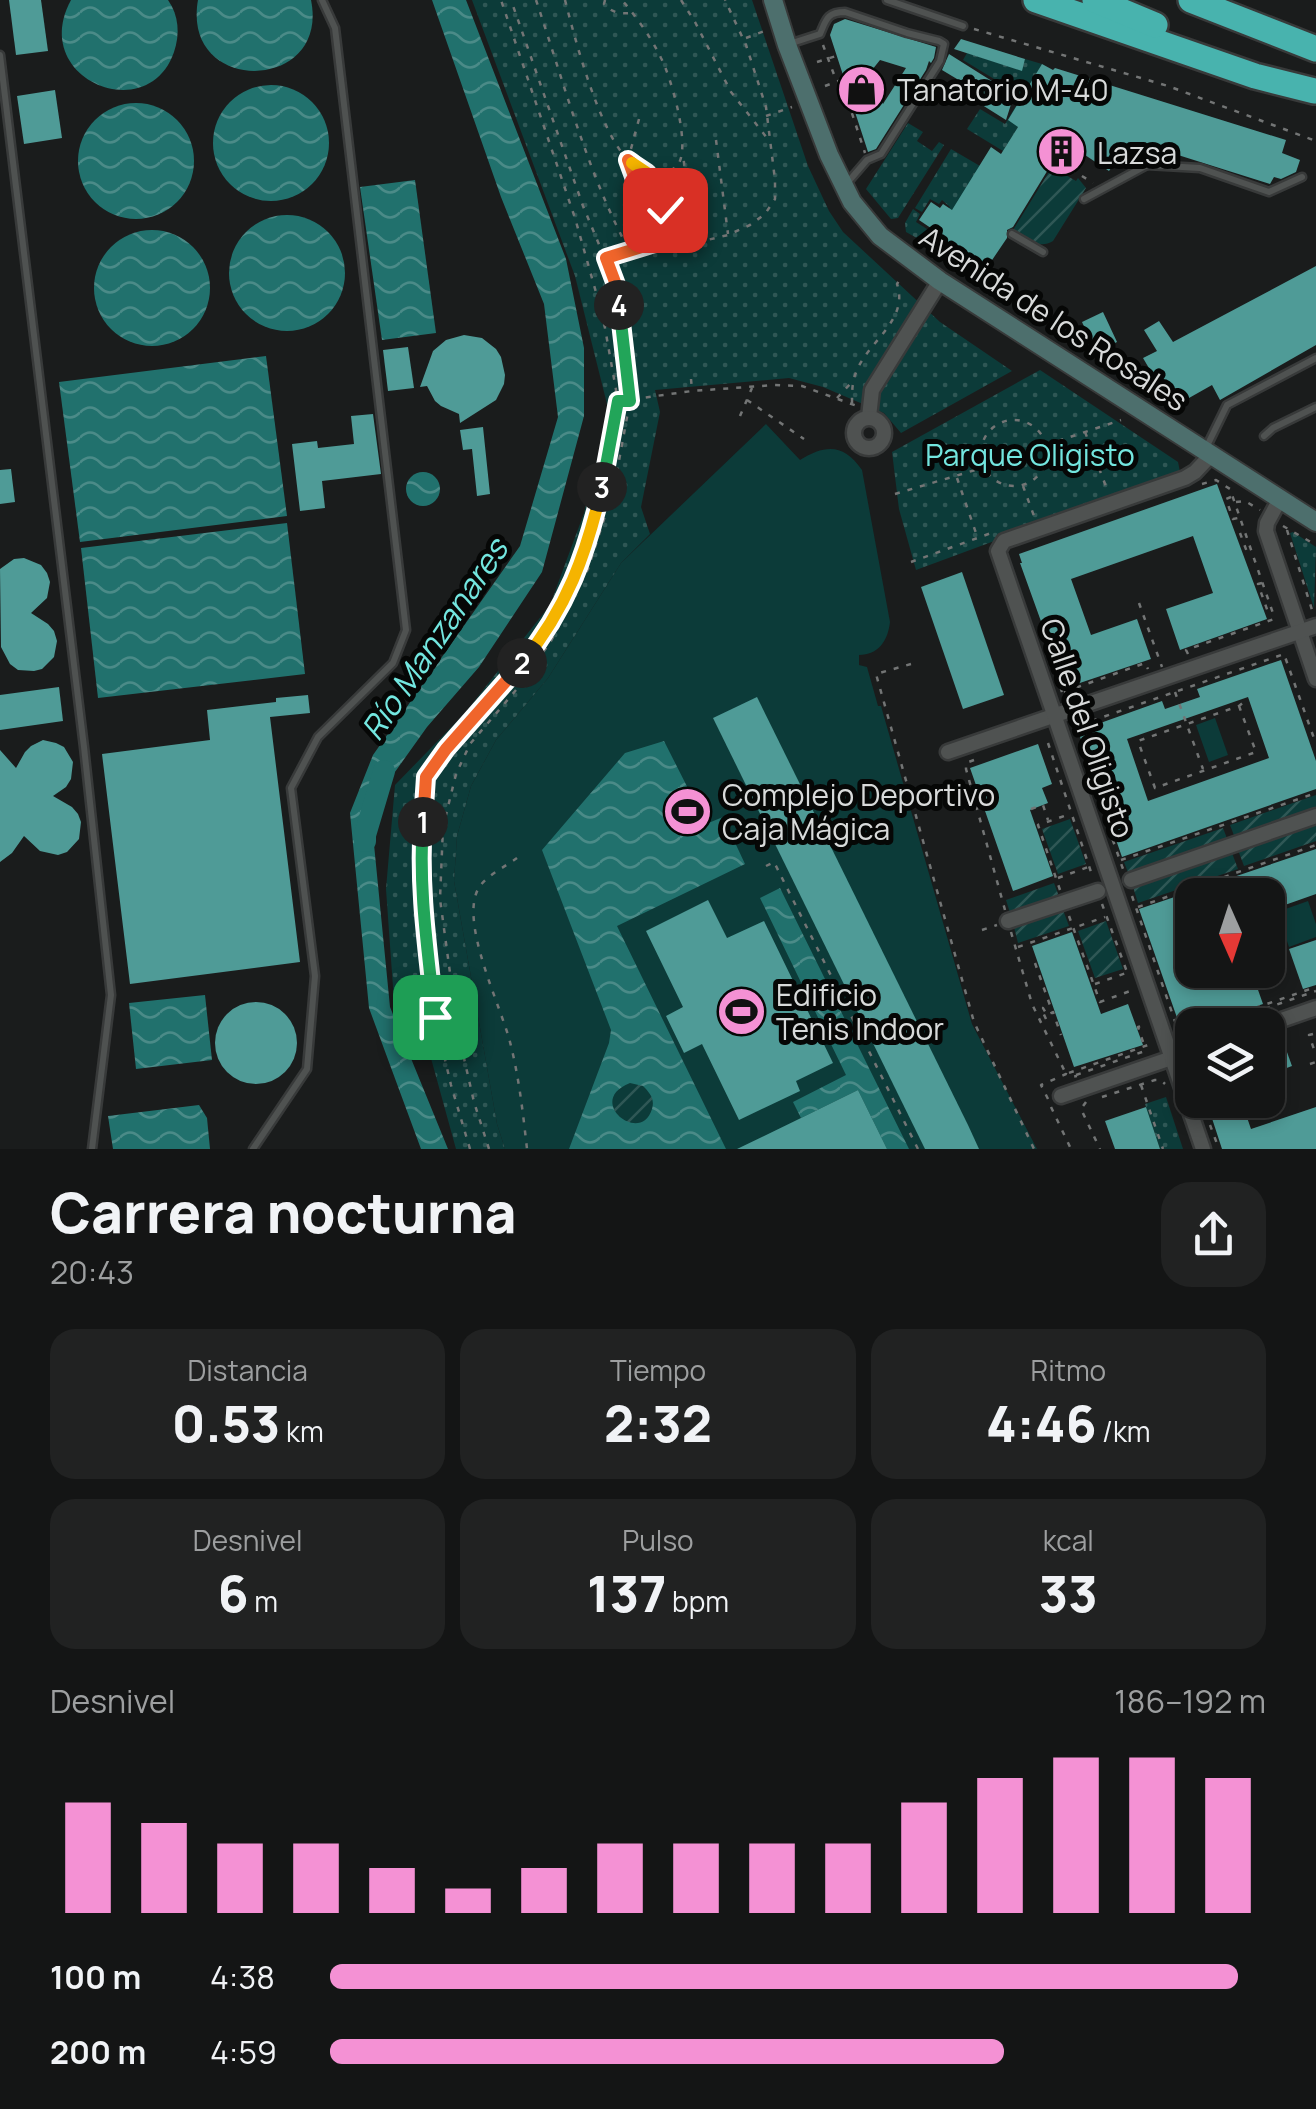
<!DOCTYPE html>
<html lang="es">
<meta charset="utf-8">
<style>
:root{--surface:#141515;--page:#212222;--text:#f1f3f6;--muted:#9d9fa0;--line:#333434;--accent:#f491d4}
body{margin:0;font-family:Manrope,sans-serif;background:var(--page);color:var(--text);height:100vh;display:flex;flex-direction:column;font-size:38px;white-space:nowrap}
*{box-sizing:border-box;margin:0}
p{font-size:32px;color:var(--muted)}
.icon{flex:none;width:55px;height:55px;fill:none;stroke:currentColor;stroke-width:2;stroke-linecap:round;stroke-linejoin:round}
.map{position:relative;height:1149px;overflow:hidden}
.drawer{display:flex;flex-direction:column;background:var(--surface);flex:1}
.drawer>*{flex:none}
.needle{width:65px;rotate:177deg}
.buttons{position:absolute;left:1175px;top:878px;display:grid;gap:20px}
.buttons a{display:grid;place-items:center;width:110px;height:110px;border-radius:20px;background:var(--surface);box-shadow:0 5px 15px #0003,0 0 0 2px var(--line);font-size:50px}
.pin{position:absolute;display:grid;place-items:center;width:85px;height:85px;color:#fff;margin:-42px;border-radius:20px;box-shadow:0 5px 15px #0006}
.km{position:absolute;width:50px;height:50px;margin:-25px;border-radius:50%;background:#222;color:#fff;font-size:28px;line-height:50px;text-align:center}
.round{display:grid;place-items:center;flex:none;width:105px;height:105px;border-radius:30px;background:var(--page)}
.headline{display:flex;align-items:center;justify-content:space-between;height:170px;padding:0 50px}
h1{font-size:55px;font-weight:800;line-height:75px}
.stats{display:grid;grid-template-columns:repeat(3,1fr);gap:15px;height:170px;padding:10px 50px}
.stats div{display:grid;align-content:center;border-radius:25px;background:var(--page);text-align:center}
.stats b{font-size:50px;font-weight:800}
.stats small{font-size:28px;font-weight:400}
.stats p{font-size:28px}
.chart{height:280px;padding:20px 50px}
.chart p{display:flex;justify-content:space-between}
.chart svg{width:100%;height:180px;margin-top:10px;stroke:var(--accent);stroke-width:6}
ul{padding:0 50px;list-style:none;font-size:32px}
li{display:grid;grid-template-columns:160px 120px 1fr;align-items:center;height:75px}
li i{height:25px;border-radius:12px;background:var(--accent)}
.map>svg:first-child{display:block}
</style>
<div class="map">
<svg width="1316" height="1149" viewBox="0 0 1316 1149">
<defs>
<pattern id="park-dots" width="8" height="8" patternUnits="userSpaceOnUse" patternTransform="scale(2.5)"><rect width="8" height="8" fill="#0c3b39"/><path d="M2 2h.1M6 6h.1" fill="none" stroke="#2f5755" stroke-width="1.8" stroke-linecap="round"/></pattern>
<pattern id="garden-furrows" width="10" height="10" patternUnits="userSpaceOnUse" patternTransform="scale(2.5)"><rect width="10" height="10" fill="#0c3b39"/><path d="M-1 1l2-2M0 10L10 0M9 11l2-2" fill="none" stroke="#2f5755"/></pattern>
<pattern id="water-waves" width="16" height="10" patternUnits="userSpaceOnUse" patternTransform="scale(2.5)"><rect width="16" height="10" fill="#21716d"/><path d="M0 5q4-4 8 0t8 0" fill="none" stroke="#4b8b88"/></pattern>
</defs>
<rect width="100%" height="100%" fill="#1a1c1c"/>
<g fill="#0c3b39">
<path d="M766 424 800 460C826 444 844 444 862 470L890 622C888 641 878 655 859 655V665L867 667 878 706H881L972 1024 1037 1149H505L497 1124 454 881 457 836 471 786 496 740 548 678 621 563Z"/>
<polygon points="1215,718 1228,755 1209,762 1196,725"/>
<polygon points="1308,901 1316,924 1316,937 1289,947 1277,912"/>
</g>
<g fill="url(#park-dots)">
<polygon points="472,0 752,0 808,166 829,211 843,232 940,322 1012,371 901,433 884,413 823,387 789,378 655,390 660,412 641,507 650,534 621,563 548,678 496,740 471,786 457,836 454,881 497,1124 505,1149 456,1149 429,1051 395,1015 386,889 395,785 465,713 550,605 584,513 609,412 575,276"/>
<polygon points="967,53 1021,70 1025,59 1042,64 1030,85 1040,92 1003,151 967,129 980,109 1005,124 1022,96 963,60"/>
<polygon points="908,123 923,132 917,141 932,151 939,142 944,145 898,218 891,219 866,189"/>
<polygon points="951,149 980,166 966,210 940,251 906,232 905,223 913,209 920,214 916,222 933,233 950,207 942,200 939,204 930,199 922,212 915,208"/>
<polygon points="1040,370 1178,462 1180,472 916,570 899,509 892,452"/>
<polygon points="1293,532 1316,547 1314,608 1290,533"/>
<polygon points="1166,1097 1183,1149 1160,1149 1145,1104"/>
</g>
<g fill="url(#garden-furrows)">
<path d="M1052 167 1076 181 1078 178 1086 188 1053 241C1038 250 1026 238 1013 230Z"/>
<polygon points="1316,795 1316,810 1235,838 1230,825"/>
<polygon points="1070,819 1086,864 1058,874 1042,829"/>
<polygon points="1316,823 1316,841 1244,866 1238,850"/>
<polygon points="1223,828 1228,841 1129,875 1124,862"/>
<polygon points="1232,853 1238,869 1138,903 1133,887"/>
<polygon points="1054,883 1060,899 1011,916 1006,900"/>
<polygon points="1063,910 1069,926 1018,943 1014,927"/>
<polygon points="1106,921 1123,969 1095,978 1078,931"/>
<circle cx="633" cy="1103" r="20"/>
</g>
<g fill="url(#water-waves)" fill-rule="evenodd">
<path d="M71 0H168C179 16 180 34 174 52 148 128 28 79 71 0Z"/>
<path d="M198 0H311C330 93 181 96 198 0Z"/>
<polygon points="432,0 466,0 566,259 584,348 584,416 542,572 479,667 427,727 375,800 371,814 390,1007 448,1149 421,1149 369,1008 350,813 373,755 520,546 558,417 544,304 501,197"/>
<circle cx="271" cy="143" r="58"/>
<circle cx="136" cy="161" r="58"/>
<polygon points="415,180 436,333 382,340 360,187"/>
<circle cx="287" cy="273" r="58"/>
<circle cx="152" cy="288" r="58"/>
<polygon points="266,356 287,516 80,542 59,382"/>
<circle cx="423" cy="489" r="17"/>
<polygon points="287,523 305,674 98,698 81,548"/>
<path d="M664 741 706 824 723 817 745 864 617 926 726 1149H569L609 1043 611 1030 542 850 625 753ZM630 1083 643 1086C650 1093 655 1099 652 1109 641 1146 584 1101 630 1083Z"/>
<polygon points="780,888 909,1149 887,1149 858,1090 801,1118 793,1102 846,1075 760,898"/>
<polygon points="205,995 212,1060 136,1069 129,1003"/>
<polygon points="199,1105 207,1118 210,1149 113,1149 108,1116"/>
</g>
<g fill="none" stroke-linecap="round" stroke-linejoin="round">
<polyline stroke="#21716d" stroke-width="22" points="365,841 365,835 384,771"/>
</g>
<g fill="#4f9b97" fill-rule="evenodd">
<polygon points="9,0 41,0 48,51 16,55"/>
<path d="M845 19 936 47 934 58 931 63 929 61 926 70 876 149 868 152 830 35 834 24ZM880 60 906 68 883 104 872 70Z"/>
<polygon points="961,39 1025,59 1022,71 954,49"/>
<polygon points="949,54 1014,95 1006,120 952,86 957,79 942,70"/>
<polygon points="1042,64 1053,70 1055,68 1286,140 1282,153 1300,160 1296,172 1281,179 1274,177 1270,184 1159,149 1155,145 1150,146 1134,142 1121,162 1117,159 1109,171 1082,153 1073,166 1057,155 1013,227 1007,230 1007,238 986,269 945,243 947,239 919,220 931,202 940,208 943,204 952,210 991,147 1001,154 1018,127 1008,120"/>
<polygon points="55,90 62,138 24,144 17,96"/>
<polygon points="1316,266 1316,345 1220,400 1212,385 1189,398 1153,375 1143,358 1157,351 1144,330 1159,321 1173,342"/>
<polygon points="1103,312 1117,342 1096,352 1082,322"/>
<polygon points="464,335 482,338 496,349 501,357 505,375 504,384 496,400 460,423 459,414 441,406 435,401 427,386 420,387 433,351 446,340"/>
<polygon points="408,347 414,388 388,391 383,350"/>
<polygon points="373,414 381,474 322,481 325,508 300,511 292,444 317,441 318,448 354,444 351,416"/>
<polygon points="483,427 490,494 477,496 472,449 463,450 460,430"/>
<polygon points="11,469 15,502 0,504 0,470"/>
<polygon points="1217,484 1267,619 1180,650 1166,609 1213,593 1193,536 1071,579 1091,635 1137,619 1151,659 1065,688 1020,563 1022,563 1019,554"/>
<polygon points="24,558 41,565 47,573 50,582 47,598 31,613 48,624 54,631 57,641 54,657 42,669 34,671 18,670 10,664 1,647 0,569 14,559"/>
<polygon points="962,572 1004,695 963,709 921,587"/>
<path d="M1281 660 1316 761V789L1122 857 1078 731 1162 701 1165 709 1200 697 1197 689ZM1248 697 1269 758 1148 801 1127 739Z"/>
<polygon points="59,687 63,721 0,730 0,695"/>
<polygon points="308,695 310,713 270,717 300,962 130,984 102,754 210,740 207,710 276,702 276,698"/>
<polygon points="757,697 968,1125 979,1149 925,1149 713,718"/>
<polygon points="43,740 56,743 64,747 73,762 71,779 66,787 53,796 72,807 78,814 81,822 79,839 67,852 58,855 40,851 24,836 12,853 0,862 0,750 16,768 25,752 31,746"/>
<polygon points="1038,744 1052,784 1042,788 1048,803 1030,810 1053,876 1013,891 970,768"/>
<polygon points="1316,849 1316,894 1268,911 1268,895 1192,895 1192,983 1229,970 1251,970 1263,1004 1201,1025 1192,1025 1192,1028 1182,1032 1139,909"/>
<polygon points="708,900 727,938 764,921 833,1063 796,1081 800,1091 739,1120 702,1044 684,1053 666,1016 683,1007 646,931"/>
<polygon points="1072,932 1101,1014 1128,1004 1143,1045 1074,1067 1032,946"/>
<polygon points="1316,940 1316,985 1303,989 1289,949"/>
<circle cx="256" cy="1043" r="41"/>
<polygon points="1283,1041 1292,1066 1268,1075 1268,1046"/>
<polygon points="858,1090 887,1149 737,1149 801,1118"/>
<polygon points="1206,1100 1241,1100 1251,1129 1316,1107 1316,1149 1222,1149"/>
<polygon points="1146,1107 1160,1149 1115,1149 1105,1121"/>
</g>
<g fill="none" stroke-linecap="round" stroke-linejoin="round">
<defs>
<g id="lane">
<polyline points="887,0 963,26"/>
<path d="M789 44 820 34C826 20 827 12 845 12L907 33 939 41 944 44 940 61 881 154 867 160 848 182"/>
<polyline points="0,55 84,747 111,995 92,1149"/>
<polyline points="1147,165 1200,168 1269,192 1302,177"/>
<polyline points="1084,199 1147,165 1153,152"/>
<polyline points="1012,234 1043,252"/>
<polyline points="1264,436 1273,428 1316,407"/>
<polyline points="1206,448 1227,405 1316,358"/>
<polyline points="253,1149 307,1069 315,976 291,788 318,737 393,663 406,630 335,28 322,0"/>
</g>
<g id="street">
<polyline points="869,417 872,390 940,281"/>
<circle cx="869" cy="433" r="15"/>
<polyline points="1280,499 1267,523 1266,531 1316,679"/>
<polyline points="948,752 1316,626"/>
<polyline points="1131,880 1316,816"/>
<polyline points="1008,921 1098,891"/>
<polyline points="1267,1025 1316,1008"/>
<polyline points="1061,1096 1192,1051"/>
<polyline points="1203,1149 998,551 1004,541 1185,478 1195,472 1212,454"/>
</g>
<polyline id="secondary" points="773,0 787,45 829,155 852,202 880,236 940,281 1316,522"/>
<g id="highway">
<polyline points="1036,0 1255,76 1314,91"/>
<polyline points="1095,0 1155,25"/>
<polyline points="1191,0 1316,49"/>
</g>
</defs>
<use href="#lane" stroke="#383a3a" stroke-width="11"/>
<use href="#street" stroke="#383a3a" stroke-width="19"/>
<use href="#secondary" stroke="#383a3a" stroke-width="22"/>
<use href="#highway" stroke="#383a3a" stroke-width="30"/>
<g stroke="#737575" stroke-width="2.5" stroke-dasharray="5 8" stroke-linecap="butt">
<path d="M536 0C564 83 588 175 630 252"/>
<path d="M565 0C576 43 598 126 626 158 635 167 647 176 660 175 666 174 675 169 679 163 690 143 671 77 661 58 651 37 637 18 622 0"/>
<path d="M605 0 604 4C612 13 620 14 631 13"/>
<polyline points="681,0 695,22 731,92 767,138"/>
<polyline points="974,29 1168,86 1316,141"/>
<polyline points="746,38 767,30"/>
<polyline points="823,45 836,80"/>
<polyline points="817,62 836,56"/>
<polyline points="825,86 841,80 865,153"/>
<polyline points="766,116 792,107"/>
<polyline points="639,119 628,160 659,242 682,246 728,235 750,225 765,214 775,199 775,180 766,107 746,45 725,0"/>
<polyline points="716,140 728,234"/>
<polyline points="1060,162 1093,183"/>
<path d="M647 173C651 188 659 207 673 214L681 210 687 189 683 154"/>
<polyline points="948,250 981,272 985,278"/>
<polyline points="607,258 657,242"/>
<polyline points="691,379 692,390"/>
<polyline points="837,398 852,382"/>
<polyline points="747,400 804,439"/>
<polyline points="620,401 692,391 775,385 802,386 857,406"/>
<path d="M852 403C852 391 852 381 857 370 869 341 909 320 897 284L902 276"/>
<polyline points="1163,404 1172,387"/>
<polyline points="740,416 752,388"/>
<circle cx="1014" cy="453" r="33"/>
<polyline points="1085,432 1107,489"/>
<polyline points="1046,445 1121,420"/>
<polyline points="957,478 977,536"/>
<polyline points="1202,484 1216,480 1230,489 1275,619"/>
<polyline points="1023,486 1034,516"/>
<polyline points="895,494 982,468"/>
<polyline points="1231,497 1226,499 1233,519 1238,518"/>
<polyline points="1236,502 1245,501 1260,510"/>
<polyline points="1283,526 1316,545"/>
<polyline points="1287,530 1312,610 1315,611"/>
<polyline points="1240,533 1247,552 1250,551"/>
<polyline points="911,562 994,532"/>
<polyline points="1262,583 1258,584 1268,612 1271,611"/>
<polyline points="1139,603 1162,667"/>
<polyline points="1048,651 1062,692"/>
<polyline points="1188,654 1186,650 1274,619"/>
<polyline points="911,664 876,674 974,1022 1034,1149"/>
<polyline points="1064,692 1145,663 1148,669"/>
<polyline points="1175,692 1203,769"/>
<polyline points="1239,706 1256,752 1155,788 1138,741 1239,706 1244,702"/>
<polyline points="1074,734 1076,734 1077,726 1284,654 1316,744"/>
<polyline points="1048,743 1093,878"/>
<polyline points="974,760 966,763 966,769 1005,910"/>
<polyline points="1031,809 1043,805 1048,820"/>
<polyline points="1104,815 1123,869"/>
<path d="M517 858C506 866 488 875 480 886 457 918 501 1006 510 1042 519 1077 523 1113 527 1149"/>
<polyline points="1121,860 1316,793"/>
<polyline points="766,866 774,862 918,1149"/>
<polyline points="1058,878 1088,867"/>
<polyline points="1060,890 1038,825 1070,814"/>
<polyline points="1132,896 1180,1036 1192,1034"/>
<polyline points="1102,904 1127,972"/>
<polyline points="1138,907 1316,845"/>
<polyline points="1069,916 1100,1002 1133,990"/>
<polyline points="982,930 997,925"/>
<polyline points="1011,932 1032,1004 1066,1074 1148,1045 1147,1041"/>
<polyline points="1018,947 1105,917"/>
<polyline points="1035,963 1052,1011"/>
<polyline points="1095,984 1126,973"/>
<polyline points="1046,1019 1041,1008 1043,1008 1047,1015 1053,1012 1061,1035"/>
<polyline points="1217,1023 1218,1025 1316,991"/>
<polyline points="1206,1025 1316,987"/>
<polyline points="1184,1030 1185,1032 1192,1030"/>
<polyline points="1313,1034 1309,1035 1316,1055"/>
<polyline points="1143,1042 1138,1027 1145,1025"/>
<polyline points="1310,1064 1316,1062"/>
<polyline points="1076,1075 1145,1051"/>
<polyline points="1141,1085 1163,1149"/>
<polyline points="1102,1097 1155,1080 1161,1080 1165,1084"/>
<polyline points="1048,1099 1041,1085 1066,1074 1071,1077 1077,1076"/>
<polyline points="1086,1102 1081,1109 1100,1149"/>
<polyline points="1051,1107 1071,1149"/>
<polyline points="1210,1125 1219,1149"/>
<polyline points="470,1149 451,1085 435,1017 423,910 421,850 425,777 446,749 499,692 539,642 578,573 593,527 609,460 618,401 603,317 575,218 501,0"/>
<polyline points="489,1149 474,1102 458,1032 440,899 443,827 456,774 470,744 516,690 551,641 588,569 614,488 630,401 618,290 583,206 511,0"/>
</g>
<use href="#lane" stroke="#4f5251" stroke-width="6"/>
<use href="#street" stroke="#4f5251" stroke-width="14"/>
<use href="#secondary" stroke="#4d6f6d" stroke-width="18"/>
<use href="#highway" stroke="#48b3ae" stroke-width="25"/>
</g>
<g fill="none" stroke-linecap="round" stroke-linejoin="round">
<defs>
<path id="split-1" d="M423 822C418 887 428 952 435 1017"/>
<polyline id="split-2" points="423,822 426,777 446,749 522,663"/>
<path id="split-3" d="M522 663C567 608 586 555 602 487"/>
<polyline id="split-4" points="602,487 618,401 630,401 619,305"/>
<polyline id="split-5" points="619,305 618,290 606,258 658,242 628,160 632,163"/>
<polyline id="split-6" points="632,163 647,173 657,198 665,210"/>
</defs>
<use href="#split-1" stroke="#fff" stroke-width="20"/>
<use href="#split-2" stroke="#fff" stroke-width="20"/>
<use href="#split-3" stroke="#fff" stroke-width="20"/>
<use href="#split-4" stroke="#fff" stroke-width="20"/>
<use href="#split-5" stroke="#fff" stroke-width="20"/>
<use href="#split-6" stroke="#fff" stroke-width="20"/>
<use href="#split-1" stroke="#22a559" stroke-width="12"/>
<use href="#split-2" stroke="#f0652b" stroke-width="12"/>
<use href="#split-3" stroke="#f5b400" stroke-width="12"/>
<use href="#split-4" stroke="#22a559" stroke-width="12"/>
<use href="#split-5" stroke="#f0652b" stroke-width="12"/>
<use href="#split-6" stroke="#f5b400" stroke-width="12"/>
</g>
<defs>
<symbol id="shop-disc" viewBox="-11 -11 22 22"><circle r="9.5" fill="#f491d4" stroke="#060706"/><path d="M-5-2.5h2.3a2.7 3.5 0 0 1 5.4 0H5L5.5 6h-11ZM-1.5-2.5h3a1.5 2.3 0 0 0-3 0Z" fill="#111"/></symbol>
<symbol id="building-disc" viewBox="-11 -11 22 22"><circle r="9.5" fill="#f491d4" stroke="#060706"/><path d="M-4-6H4V6H1V3H-1V6H-4ZM-2.5-4.3h1.7v1.8h-1.7ZM.8-4.3h1.7v1.8H.8ZM-2.5-1h1.7V.8h-1.7ZM.8-1h1.7V.8H.8Z" fill="#111"/></symbol>
<symbol id="stadium-disc" viewBox="-11 -11 22 22"><circle r="9.5" fill="#f491d4" stroke="#060706"/><path d="M0-5a6.5 5 0 1 0 0 10a6.5 5 0 1 0 0-10ZM-3.5-1.8h7v3.6h-7Z" fill="#111"/></symbol>
</defs>
<g fill-rule="evenodd">
<use href="#shop-disc" x="834" y="62" width="55" height="55"/>
<use href="#building-disc" x="1034" y="124" width="55" height="55"/>
<use href="#stadium-disc" x="660" y="784" width="55" height="55"/>
<use href="#stadium-disc" x="714" y="984" width="55" height="55"/>
</g>
<g text-anchor="middle" dominant-baseline="central" stroke-width="10" stroke-linejoin="round" paint-order="stroke">
<g font-size="30" fill="#d8dada" stroke="#060706" text-anchor="start">
<text x="897" y="89">Tanatorio M-40</text>
<text x="1097" y="152">Lazsa</text>
<text x="722" y="794">Complejo Deportivo<tspan x="722" dy="34">Caja Mágica</tspan></text>
<text x="776" y="994">Edificio<tspan x="776" dy="34">Tenis Indoor</tspan></text>
</g>
<g font-size="30" fill="#d8dada" stroke="#060706">
<text transform="translate(1054 318) rotate(33)">Avenida de los Rosales</text>
<text transform="translate(1088 728) rotate(71)">Calle del Oligisto</text>
</g>
<g font-size="30" fill="#73e6df" stroke="#060706">
<text x="1030" y="454">Parque Oligisto</text>
</g>
<g font-size="32" font-style="italic" fill="#73e7e0" stroke="#060706">
<text transform="translate(434 639) rotate(-56)">Río Manzanares</text>
</g>
</g>
</svg>
<div class="buttons">
<a><svg class="needle" viewBox="-14 -14 28 28"><path d="M0-13l5 13h-10z" fill="#e53935"/><path d="M0 13l5-13h-10z" fill="#9d9fa0"/></svg></a>
<a><svg class="icon" aria-label="layers" viewBox="0 0 24 24"><path d="M12 4l9 5-9 5-9-5zM3 14l9 5 9-5"/></svg></a>
</div>
<div class="pin" style="left:435px;top:1017px;background:#1e9e55"><svg class="icon" aria-label="arrive" viewBox="0 0 24 24"><path d="M6 21V4h12l-3 4 3 4H6"/></svg></div>
<div class="pin" style="left:665px;top:210px;background:#d93025"><svg class="icon" aria-label="check" viewBox="0 0 24 24"><path d="M5 12l5 5 9-10"/></svg></div>
<b class="km" style="left:423px;top:822px">1</b>
<b class="km" style="left:522px;top:663px">2</b>
<b class="km" style="left:602px;top:487px">3</b>
<b class="km" style="left:619px;top:305px">4</b>
</div>
<section class="drawer">
<div class="headline"><div><h1>Carrera nocturna</h1><p>20:43</p></div><a class="round"><svg class="icon" aria-label="share" viewBox="0 0 24 24"><path d="M12 15V3M7 8l5-5 5 5M5 13v7h14v-7"/></svg></a></div>
<div class="stats">
<div><p>Distancia</p><b>0.53<small> km</small></b></div>
<div><p>Tiempo</p><b>2:32</b></div>
<div><p>Ritmo</p><b>4:46<small> /km</small></b></div>
</div>
<div class="stats">
<div><p>Desnivel</p><b>6<small> m</small></b></div>
<div><p>Pulso</p><b>137<small> bpm</small></b></div>
<div><p>kcal</p><b>33</b></div>
</div>
<div class="chart"><p><span>Desnivel</span>186–192 m</p>
<svg viewBox="0 0 160 44" preserveAspectRatio="none"><path d="M5 44V17M15 44V22M25 44V27M35 44V27M45 44V33M55 44V38M65 44V33M75 44V27M85 44V27M95 44V27M105 44V27M115 44V17M125 44V11M135 44V6M145 44V6M155 44V11"/></svg>
</div>
<ul>
<li><b>100 m</b>4:38<i style="width:97%"></i></li>
<li><b>200 m</b>4:59<i style="width:72%"></i></li>
</ul>
</section>
